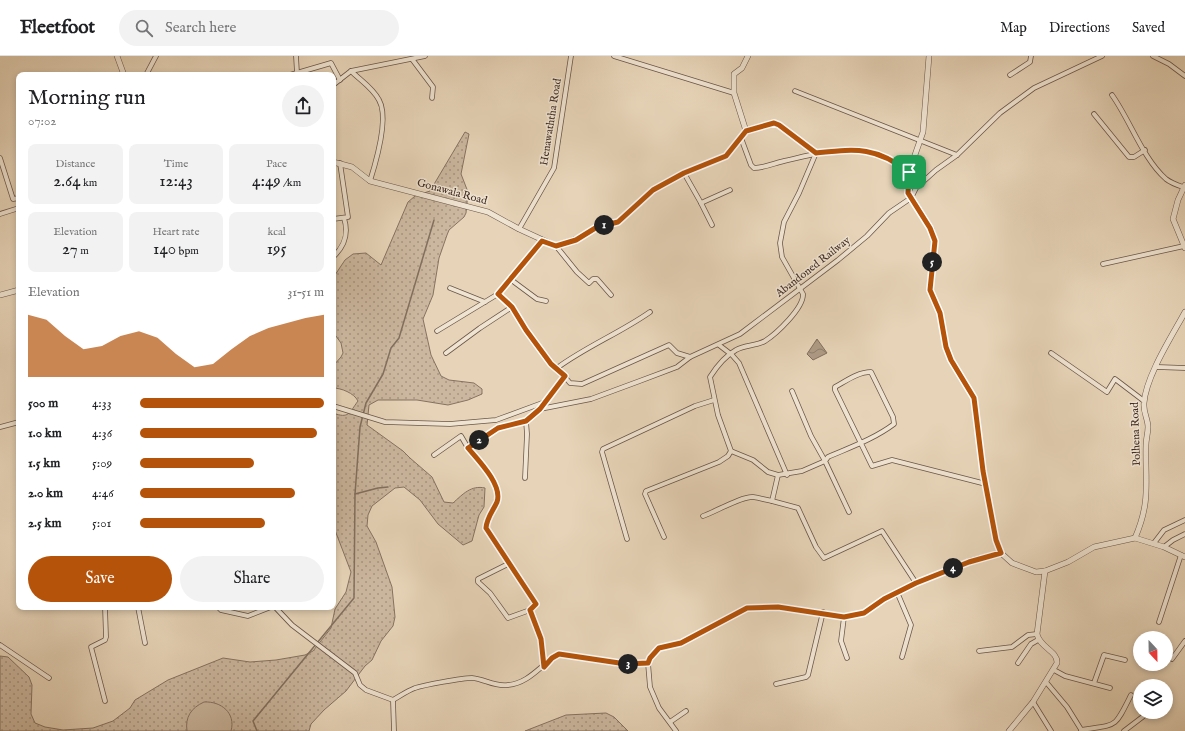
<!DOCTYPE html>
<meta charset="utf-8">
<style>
:root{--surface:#fff;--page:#f2f2f2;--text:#202124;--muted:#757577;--line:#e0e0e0;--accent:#b45309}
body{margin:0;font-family:"IM FELL English",serif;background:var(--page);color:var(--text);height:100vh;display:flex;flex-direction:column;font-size:15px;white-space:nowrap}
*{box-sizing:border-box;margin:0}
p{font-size:13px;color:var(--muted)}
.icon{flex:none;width:22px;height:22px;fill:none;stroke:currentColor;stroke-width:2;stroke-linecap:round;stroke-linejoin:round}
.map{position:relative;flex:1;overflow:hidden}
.side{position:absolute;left:16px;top:16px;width:320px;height:538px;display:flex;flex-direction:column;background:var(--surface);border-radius:8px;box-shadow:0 2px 6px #0003}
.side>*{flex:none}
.needle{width:26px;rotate:158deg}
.fabs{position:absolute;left:1133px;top:575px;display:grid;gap:8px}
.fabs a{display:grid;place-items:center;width:40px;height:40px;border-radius:50%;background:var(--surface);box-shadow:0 2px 6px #0003;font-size:20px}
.pin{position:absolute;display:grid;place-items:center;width:34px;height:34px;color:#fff;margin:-17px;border-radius:8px;box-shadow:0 2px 6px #0006}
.km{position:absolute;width:20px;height:20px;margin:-10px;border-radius:50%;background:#222;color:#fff;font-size:11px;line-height:20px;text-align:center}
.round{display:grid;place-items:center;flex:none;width:42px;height:42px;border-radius:21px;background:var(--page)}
.headline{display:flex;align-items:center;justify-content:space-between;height:68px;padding:0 12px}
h1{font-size:22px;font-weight:600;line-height:30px}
.stats{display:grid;grid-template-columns:repeat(3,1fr);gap:6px;height:68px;padding:4px 12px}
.stats div{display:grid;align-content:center;border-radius:8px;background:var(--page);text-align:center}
.stats b{font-size:17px;font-weight:600}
.stats small{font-size:11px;font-weight:400}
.stats p{font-size:11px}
.chart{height:112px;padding:8px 12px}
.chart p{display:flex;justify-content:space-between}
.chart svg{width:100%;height:72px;margin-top:4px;fill:var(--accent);opacity:.7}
.primary-button{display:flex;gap:8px;margin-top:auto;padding:8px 12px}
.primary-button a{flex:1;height:46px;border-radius:24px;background:var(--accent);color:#fff;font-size:16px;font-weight:600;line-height:46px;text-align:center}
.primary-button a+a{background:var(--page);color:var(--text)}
ul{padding:0 12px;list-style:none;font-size:13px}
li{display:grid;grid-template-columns:64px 48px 1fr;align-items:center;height:30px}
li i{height:10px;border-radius:5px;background:var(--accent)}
header{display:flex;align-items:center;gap:24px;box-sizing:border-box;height:56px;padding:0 20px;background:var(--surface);border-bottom:1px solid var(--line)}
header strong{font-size:19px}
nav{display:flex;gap:22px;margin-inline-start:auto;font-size:14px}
.search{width:280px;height:36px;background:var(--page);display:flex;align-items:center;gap:10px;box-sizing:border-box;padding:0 14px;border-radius:22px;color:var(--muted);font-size:15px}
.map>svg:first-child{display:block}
</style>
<header>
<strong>Fleetfoot</strong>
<div class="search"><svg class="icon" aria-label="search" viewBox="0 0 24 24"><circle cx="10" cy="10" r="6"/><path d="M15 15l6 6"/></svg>Search here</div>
<nav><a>Map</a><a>Directions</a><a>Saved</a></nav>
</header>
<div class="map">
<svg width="1185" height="675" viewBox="0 0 1185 675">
<defs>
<pattern id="grass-dots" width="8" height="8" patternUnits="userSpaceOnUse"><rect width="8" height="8" fill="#cbb79f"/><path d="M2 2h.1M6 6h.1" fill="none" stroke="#a69581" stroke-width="1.8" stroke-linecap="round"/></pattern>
<pattern id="water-waves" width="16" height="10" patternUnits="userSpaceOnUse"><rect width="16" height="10" fill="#ae9b86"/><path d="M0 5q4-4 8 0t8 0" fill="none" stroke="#8f7f6d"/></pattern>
</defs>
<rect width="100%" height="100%" fill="#e7d4b8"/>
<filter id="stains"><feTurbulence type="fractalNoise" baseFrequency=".005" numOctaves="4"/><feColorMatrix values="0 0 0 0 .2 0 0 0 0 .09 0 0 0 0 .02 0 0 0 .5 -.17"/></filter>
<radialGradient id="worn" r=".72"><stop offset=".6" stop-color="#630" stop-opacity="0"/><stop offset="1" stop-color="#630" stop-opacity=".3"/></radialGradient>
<g fill="url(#grass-dots)" stroke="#867262">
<path d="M465 76 469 78 461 118 468 136 466 157 464 161 449 174 447 179 439 202 433 239 423 263 431 299 441 320 449 324 474 327 482 333V338L468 344 448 349 417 344H378L369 349 367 369 403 395 410 402 432 421 444 446 453 447C463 438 471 429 485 432L484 451 479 459 472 485 463 489 438 468 420 444 404 431 395 432 372 450 368 459 367 470 376 486 392 531 395 561 393 570 381 585 372 604 365 610 346 635 324 654 311 668 309 675H0V600L8 601 29 621 32 629 31 658 35 667 45 671 63 674 93 672 113 665 130 652 135 644 168 624 223 602 250 606 276 604 305 599 313 595 331 572 335 553 346 536 351 516 333 469V357C349 363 349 357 358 345 354 337 341 332 333 332V310L341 301 343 297 341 287 333 276V222L345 204 353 198 366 197 381 209 408 146 415 140 430 135Z"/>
<polygon points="606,657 614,661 628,675 525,675 566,659"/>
</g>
<path fill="#cbb79f" stroke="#867262" d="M204 646C221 645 236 657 231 675H187C185 661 191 652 204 646Z"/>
<polygon fill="url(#water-waves)" stroke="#826f5f" points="817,283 827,297 813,304 807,298"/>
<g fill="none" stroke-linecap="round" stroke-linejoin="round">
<g stroke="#826f5f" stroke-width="1.5">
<polyline points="355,438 378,432 388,431"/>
<polyline points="257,675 253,665 354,542 355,438 360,371 366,347 383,318 391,292 399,282 434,164"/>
</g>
<defs>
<g id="minor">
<polyline points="296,0 297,17"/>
<polyline points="614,0 734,37"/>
<polyline points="1153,0 1169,8 1185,20"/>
<polyline points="412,3 433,31 432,42"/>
<path d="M351 15C360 24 373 32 379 44 389 61 376 106 370 125"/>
<polyline points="146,19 156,0"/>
<polyline points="290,19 331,7 340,24"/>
<polyline points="1010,19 1030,6 1031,0"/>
<polyline points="333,29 351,15 425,0"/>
<polyline points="795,35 957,99"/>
<path d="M1112 39C1130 64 1143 103 1166 123 1171 127 1177 129 1183 131"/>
<polyline points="1094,58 1129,101 1134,101 1145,94"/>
<path d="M746 75 774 67 779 69 816 97 799 137 784 166 780 187 782 201 803 238C804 252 776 278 765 285 756 290 744 289 736 294 725 300 717 310 710 321L718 359 731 395 753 404 768 416 778 419 802 415 825 405 811 380 792 335"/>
<path d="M741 82 751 109 754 112C764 112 775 107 784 105 832 94 866 83 909 116"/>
<polyline points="0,102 13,143 19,142"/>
<polyline points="684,117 701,147 730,134"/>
<polyline points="701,147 712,169"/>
<polyline points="0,158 19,152"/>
<polyline points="333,163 348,161 340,107"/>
<polyline points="519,173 554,112 571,0"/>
<polyline points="542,185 498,238 512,251 526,274 551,308 557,312 570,327 582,328 669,289 677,297 690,301"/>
<polyline points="556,190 577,216 589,227 593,223 597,223 611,239"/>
<path d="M333 201C345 190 349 178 344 162"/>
<polyline points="1103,208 1184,190"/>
<polyline points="510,223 537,243 546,245"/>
<polyline points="450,232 485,246"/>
<polyline points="437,275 498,238"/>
<polyline points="719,289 732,299 739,307 787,419"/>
<polyline points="446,297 480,272 512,251"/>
<polyline points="1051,297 1107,336 1115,323 1144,345"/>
<polyline points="1157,311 1185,312"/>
<path d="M557 312C587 290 620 277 650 256"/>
<polyline points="544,348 565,320"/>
<polyline points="333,350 385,366 450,368 496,364 545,346"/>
<polyline points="0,371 19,366"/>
<polyline points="434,399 461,380 468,392"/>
<polyline points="525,422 527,378 526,365"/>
<polyline points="772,445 798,452 816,491 824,502 882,475 916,527"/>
<path d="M849 456 825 405 828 401C851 391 874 383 894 368L893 361 871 316C858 316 846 325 835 331V334L872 410 892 404 986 428"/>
<path d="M703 460C715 456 742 440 753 441 760 442 766 444 772 445L778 419"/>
<polyline points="664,481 645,438 646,435 719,406 728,400 731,395"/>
<polyline points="627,483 602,396 603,393 695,350 714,344"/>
<polyline points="1154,487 1164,474 1185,464"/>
<polyline points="1164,491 1173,484 1185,478"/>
<polyline points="508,508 478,523 478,526 490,537 508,562 530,554"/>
<polyline points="897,536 911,569 902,601"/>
<polyline points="138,551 145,587"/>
<polyline points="218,551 221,554 248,560 271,551"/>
<path d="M275 551 292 569 355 617 360 629 366 634 393 644C400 640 407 635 415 632 424 629 462 622 472 622 485 623 494 631 508 629 530 627 541 608 559 598L626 609 648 607"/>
<polyline points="844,561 841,585 847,602"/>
<polyline points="1159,566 1181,499"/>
<polyline points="0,589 49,622"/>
<polyline points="979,595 1012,591 1028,579 1037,578"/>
<polyline points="1172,603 1185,585"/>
<polyline points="1018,607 1031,588 1038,584"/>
<path d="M544 611 541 583 530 554 536 549 486 472C487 461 493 455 496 446 503 429 478 404 468 392L498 372 526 365 540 353 591 343 637 326 677 311 690 301 740 278 838 204 867 180 889 157 911 142 916 132 936 114 957 99 1000 57 1034 32 1102 0"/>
<polyline points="1054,614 1065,620 1110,632"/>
<polyline points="1046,626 1067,651 1082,675"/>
<polyline points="1094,627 1104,599 1125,604"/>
<polyline points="776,628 806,621 808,619 823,556"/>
<polyline points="393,644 394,675"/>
<polyline points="105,645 91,591 105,584 106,581 105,551"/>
<polyline points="1033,646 1051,675"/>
<polyline points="670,666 686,655"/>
<path d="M1081 674C1118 668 1114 673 1131 639"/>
<polyline points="676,675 659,652 650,631 648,607 650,602 659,592 681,587 747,552 778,551 844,561 864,557 884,543 916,527 969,505 1001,497"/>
<polyline points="1124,675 1149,656"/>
</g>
<g id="tertiary">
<polyline points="117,0 124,19"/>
<polyline points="929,0 923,76 909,116 909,137 931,172 935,185 930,234 940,257 946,291 951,304 974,342 983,415 996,484 1001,497 1012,507 1036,516 1045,515 1068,506 1094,491 1135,482 1164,491 1185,501"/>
<polyline points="333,106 352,111 370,125 488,156 519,173 556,190 576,183 597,171 618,166 653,134 684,117 726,100 746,75 734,37 734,18 742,12 748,0"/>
<polyline points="1185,129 1178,144 1173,163 1185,192"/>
<polyline points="0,239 19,234"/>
<path d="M1135 482C1151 445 1145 427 1146 389 1146 383 1148 377 1148 371 1148 363 1143 356 1144 347 1146 320 1172 280 1185 256"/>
<path d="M1009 675 1033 646 1057 607C1058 595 1039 591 1037 578L1045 515"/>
</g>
</defs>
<use href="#minor" stroke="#6a564a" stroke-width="5.5"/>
<use href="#tertiary" stroke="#6a564a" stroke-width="6"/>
<use href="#minor" stroke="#efe3d1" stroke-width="4"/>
<use href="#tertiary" stroke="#efe3d1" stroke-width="5"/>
</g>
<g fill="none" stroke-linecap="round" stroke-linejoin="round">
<defs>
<path id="route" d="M774 67 779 69 816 97C856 93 875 90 909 116L908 137 930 172 935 185 930 234 940 257 946 291 951 304 974 342 983 415 996 484 1001 497 969 506 916 527 884 543 864 557 844 561 778 551 747 552 681 587 659 592 650 602 648 607 626 608 559 598 552 602 544 611 541 583 530 554 536 548 486 472C487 461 493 455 497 446 503 429 478 404 468 392L498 372 526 365 540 353 565 320 551 308 526 274 512 251 498 238 542 185 556 190 576 184 597 171 618 166 653 134 684 117 726 100 746 75Z"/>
</defs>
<use href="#route" stroke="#fff" stroke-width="8"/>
<use href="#route" stroke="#b45309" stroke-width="5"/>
</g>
<g text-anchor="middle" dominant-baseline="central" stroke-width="3" stroke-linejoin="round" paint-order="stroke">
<g font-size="11" fill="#402c25" stroke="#efe3d1">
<text transform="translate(551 66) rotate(-81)">Henawaththa Road</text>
<text transform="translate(452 136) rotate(15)">Gonawala Road</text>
<text transform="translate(813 211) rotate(-38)">Abandoned Railway</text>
<text transform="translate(1136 378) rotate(-92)">Polhena Road</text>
</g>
</g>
<rect width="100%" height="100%" filter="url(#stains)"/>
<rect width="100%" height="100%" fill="url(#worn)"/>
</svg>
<div class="fabs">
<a><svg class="needle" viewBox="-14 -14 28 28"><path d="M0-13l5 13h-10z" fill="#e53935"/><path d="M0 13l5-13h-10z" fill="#757577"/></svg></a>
<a><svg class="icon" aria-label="layers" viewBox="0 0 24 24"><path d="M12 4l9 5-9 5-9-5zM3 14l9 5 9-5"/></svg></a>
</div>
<div class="pin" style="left:909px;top:116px;background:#1e9e55"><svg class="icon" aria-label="arrive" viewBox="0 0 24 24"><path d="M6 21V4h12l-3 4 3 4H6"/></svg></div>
<b class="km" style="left:604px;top:169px">1</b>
<b class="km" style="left:479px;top:384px">2</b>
<b class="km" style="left:628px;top:608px">3</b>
<b class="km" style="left:953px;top:512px">4</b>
<b class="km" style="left:932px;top:206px">5</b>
<section class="side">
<div class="headline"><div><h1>Morning run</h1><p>07:02</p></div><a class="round"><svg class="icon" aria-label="share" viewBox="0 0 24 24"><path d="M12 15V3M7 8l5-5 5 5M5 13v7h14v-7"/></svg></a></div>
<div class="stats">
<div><p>Distance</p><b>2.64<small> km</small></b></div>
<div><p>Time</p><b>12:43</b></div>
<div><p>Pace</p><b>4:49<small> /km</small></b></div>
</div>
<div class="stats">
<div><p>Elevation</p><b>27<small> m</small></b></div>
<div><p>Heart rate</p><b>140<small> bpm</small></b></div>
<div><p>kcal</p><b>195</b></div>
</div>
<div class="chart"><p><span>Elevation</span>31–51 m</p>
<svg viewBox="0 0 160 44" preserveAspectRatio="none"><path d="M0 44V6L10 9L20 19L30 27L40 25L50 19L60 16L70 20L80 30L90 38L100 36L110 27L120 19L130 14L140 11L150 8L160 6V44z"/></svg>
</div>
<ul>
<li><b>500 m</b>4:33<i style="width:100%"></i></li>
<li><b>1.0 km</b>4:36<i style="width:96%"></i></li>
<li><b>1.5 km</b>5:09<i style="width:62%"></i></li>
<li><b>2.0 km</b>4:46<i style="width:84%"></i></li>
<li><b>2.5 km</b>5:01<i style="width:68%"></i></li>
</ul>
<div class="primary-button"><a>Save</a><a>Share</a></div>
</section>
</div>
